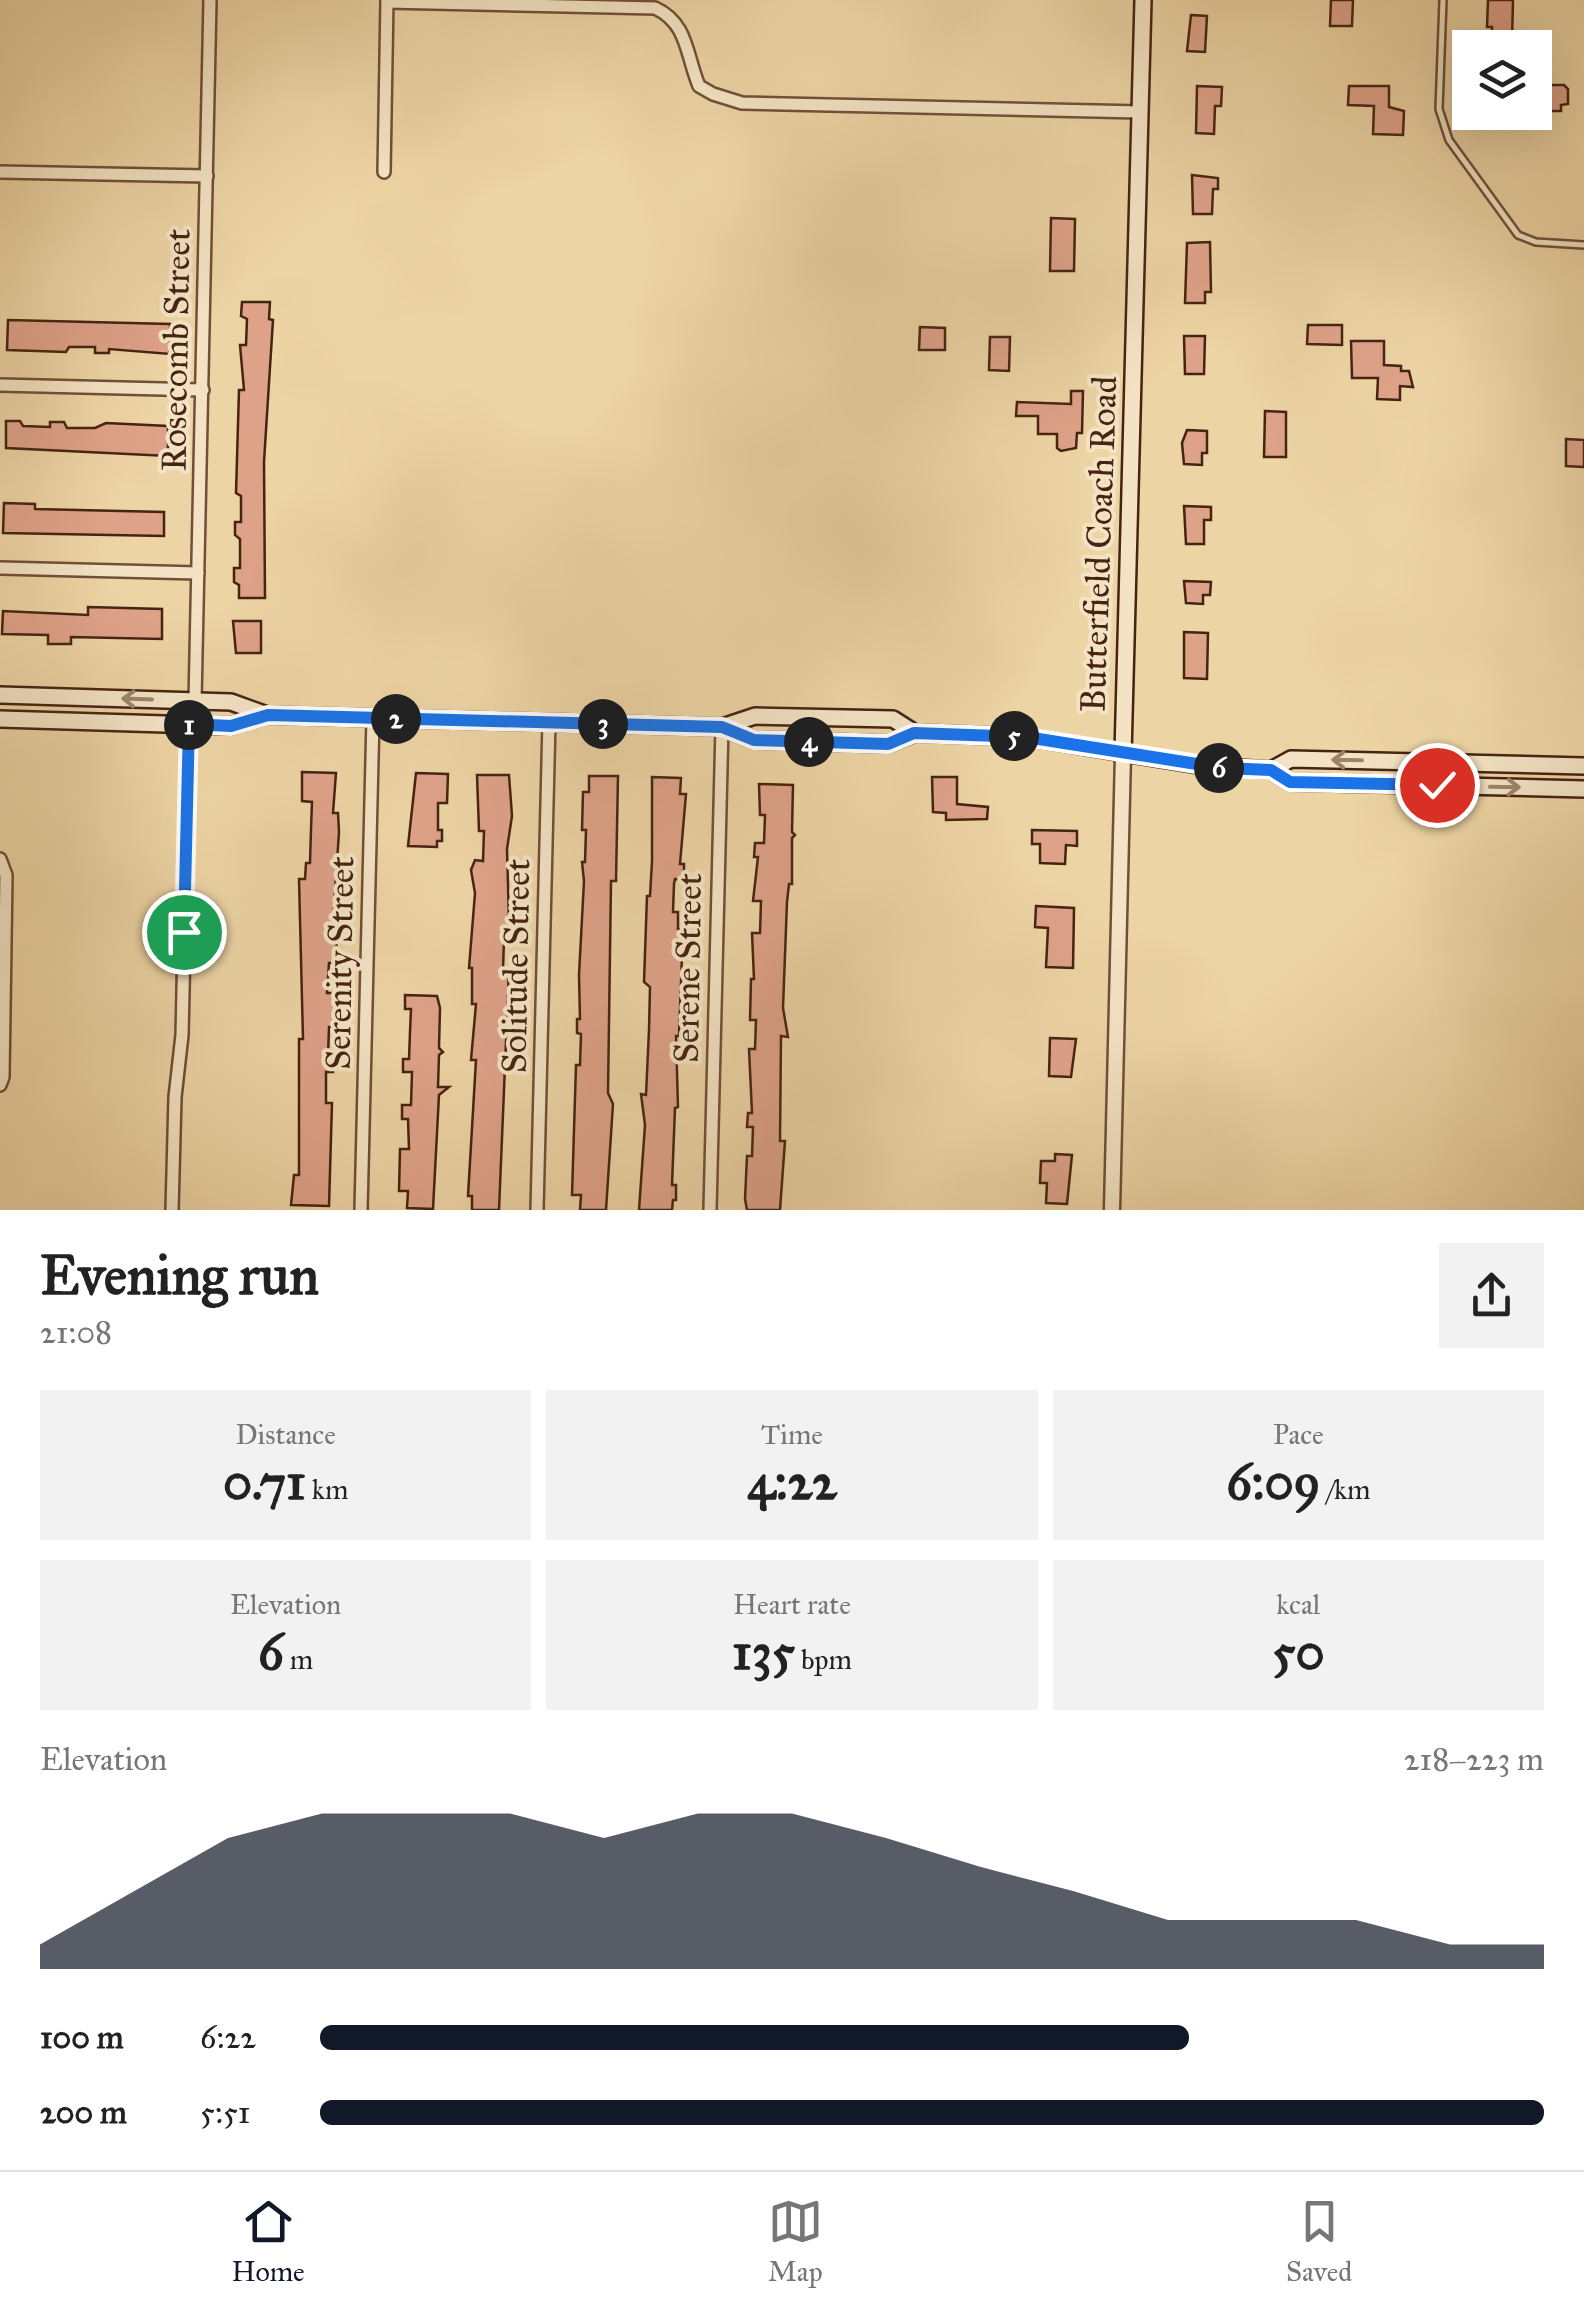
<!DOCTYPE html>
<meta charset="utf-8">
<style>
:root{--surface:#fff;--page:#f2f2f2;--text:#222;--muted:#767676;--line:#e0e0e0;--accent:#111827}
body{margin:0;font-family:"IM FELL Great Primer",serif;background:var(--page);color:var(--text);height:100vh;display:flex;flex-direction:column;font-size:38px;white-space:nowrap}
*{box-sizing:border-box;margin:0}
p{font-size:32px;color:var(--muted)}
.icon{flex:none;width:55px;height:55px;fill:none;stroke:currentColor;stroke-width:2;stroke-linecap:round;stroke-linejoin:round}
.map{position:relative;height:1210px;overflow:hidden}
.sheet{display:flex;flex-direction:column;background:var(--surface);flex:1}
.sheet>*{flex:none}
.fabs{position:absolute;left:1452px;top:30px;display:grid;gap:20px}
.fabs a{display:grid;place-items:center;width:100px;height:100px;border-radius:0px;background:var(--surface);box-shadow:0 10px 40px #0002;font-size:50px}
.pin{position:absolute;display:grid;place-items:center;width:85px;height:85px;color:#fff;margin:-42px;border:5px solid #fff;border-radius:50%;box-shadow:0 2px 10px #0007}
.km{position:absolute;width:50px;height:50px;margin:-25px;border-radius:50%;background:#222;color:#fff;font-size:28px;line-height:50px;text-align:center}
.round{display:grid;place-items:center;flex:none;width:105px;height:105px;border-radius:0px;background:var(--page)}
.head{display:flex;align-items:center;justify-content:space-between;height:170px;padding:0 40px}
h1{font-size:55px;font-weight:700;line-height:75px}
.stats{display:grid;grid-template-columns:repeat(3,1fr);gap:15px;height:170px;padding:10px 40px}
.stats div{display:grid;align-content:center;border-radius:0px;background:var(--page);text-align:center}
.stats b{font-size:50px;font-weight:700}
.stats small{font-size:28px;font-weight:400}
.stats p{font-size:28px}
.chart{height:280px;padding:20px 40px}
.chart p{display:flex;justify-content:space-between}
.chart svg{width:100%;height:180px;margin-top:10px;fill:var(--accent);opacity:.7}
ul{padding:0 40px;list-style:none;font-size:32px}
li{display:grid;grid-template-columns:160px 120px 1fr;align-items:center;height:75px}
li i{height:25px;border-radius:12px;background:var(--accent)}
.tabs{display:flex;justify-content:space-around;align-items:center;height:140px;border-top:2px solid var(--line);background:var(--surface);font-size:28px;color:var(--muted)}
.tabs a{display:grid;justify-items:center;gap:5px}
.tabs .current{color:var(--accent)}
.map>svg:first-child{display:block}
</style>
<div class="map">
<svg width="1584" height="1210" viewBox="0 0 1584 1210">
<rect width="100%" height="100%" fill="#edd4a5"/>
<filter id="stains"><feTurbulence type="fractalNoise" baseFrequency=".002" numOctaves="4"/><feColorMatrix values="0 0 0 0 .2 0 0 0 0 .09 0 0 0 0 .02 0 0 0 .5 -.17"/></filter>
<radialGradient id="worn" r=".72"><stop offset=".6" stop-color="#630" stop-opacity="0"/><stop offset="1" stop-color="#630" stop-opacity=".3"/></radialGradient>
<g fill="#dea289" stroke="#462412" stroke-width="2.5">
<polygon points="1331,0 1353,0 1352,26 1330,26"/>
<polygon points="1488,0 1513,0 1512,41 1492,40 1492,27 1487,27"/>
<polygon points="1191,15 1207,16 1205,52 1187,51"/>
<polygon points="1545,85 1564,85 1568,89 1568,104 1561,105 1561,111 1545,111"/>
<polygon points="1197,86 1222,87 1221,106 1215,106 1214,134 1196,133"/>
<polygon points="1349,86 1389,86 1389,107 1404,111 1403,135 1373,134 1374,106 1348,105"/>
<polygon points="1192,175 1218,178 1218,189 1213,189 1212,214 1193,214"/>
<polygon points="1051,218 1075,219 1074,271 1050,271"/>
<polygon points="1210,242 1211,292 1205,292 1205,303 1185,303 1187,243"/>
<polygon points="242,302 270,302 269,319 273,320 264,462 265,598 239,598 239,585 234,582 234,568 240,568 240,539 235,535 235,522 241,522 241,496 236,493 239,390 244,390 240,345 246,345 247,319 241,316"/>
<polygon points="8,320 170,324 170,354 109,349 109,353 95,353 95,347 69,347 66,352 7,350"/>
<polygon points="1308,325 1342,325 1342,345 1307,344"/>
<polygon points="920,327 945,328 945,350 919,350"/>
<polygon points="1184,336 1205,336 1204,374 1185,374"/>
<polygon points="990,337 1010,337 1009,371 989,370"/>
<polygon points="1351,341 1384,341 1384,365 1401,366 1401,371 1409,371 1413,387 1400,386 1400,400 1377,399 1378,378 1352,378"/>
<polygon points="1071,391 1083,391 1082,433 1077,433 1076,448 1061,451 1057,448 1057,434 1038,434 1038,416 1016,416 1017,402 1071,404"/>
<polygon points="1265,411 1286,412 1286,457 1264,457"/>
<polygon points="6,421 20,421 23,426 50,427 50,422 64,422 67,428 95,428 106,423 168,426 168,456 6,448"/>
<polygon points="1187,430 1207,431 1207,453 1202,453 1202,465 1184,464 1182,443"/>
<polygon points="1566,439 1584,440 1584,467 1566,466"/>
<polygon points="4,503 35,504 35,509 164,512 164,536 3,533"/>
<polygon points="1184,506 1211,507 1211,520 1204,520 1204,544 1186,544"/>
<polygon points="1184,581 1211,582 1210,595 1203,595 1203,604 1186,603"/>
<polygon points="88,607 162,609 162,639 71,637 71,644 48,644 48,635 2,634 3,611 88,615"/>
<polygon points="233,621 261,621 261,653 236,653"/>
<polygon points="1184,632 1208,633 1207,679 1184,678"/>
<polygon points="302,772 336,773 333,813 338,813 339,832 333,921 337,921 336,963 329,963 327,993 335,993 334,1027 329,1027 328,1058 333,1058 333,1072 326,1072 326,1103 332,1103 329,1206 291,1205 294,1175 299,1175 299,1039 303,1039 299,879 305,879 306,863 310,863 311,829 312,802 302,801"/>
<polygon points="416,773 448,774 447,803 438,803 438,830 442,830 442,841 437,841 437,847 408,846"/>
<polygon points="477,775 509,775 512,816 507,849 509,921 504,940 503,970 509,970 499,1210 472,1210 472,1196 468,1196 476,1060 471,1060 476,1004 472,1004 472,968 469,968 475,893 471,870 475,860 483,861 484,831 479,831"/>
<polygon points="589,776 618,776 616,881 611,881 608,1093 613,1104 606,1210 580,1210 581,1195 572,1195 576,1065 580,1065 581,1034 577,1033 577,1019 580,1019 579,975 584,881 582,862 585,862 586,830 582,830 583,792 589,792"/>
<polygon points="652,777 681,778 680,794 686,794 680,864 684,864 684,880 675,879 674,884 673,912 678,912 678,929 683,929 679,1036 676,1036 678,1107 675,1108 672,1185 676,1185 676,1200 673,1200 672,1210 639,1210 645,1125 641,1094 646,1095 649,1030 650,987 644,982 647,896 650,896 652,861"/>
<polygon points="932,777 957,777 957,804 988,807 987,819 946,820 946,813 933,812"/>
<polygon points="759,784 793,785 792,832 795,835 792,838 792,884 789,884 787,902 783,1008 788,1037 781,1036 780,1141 785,1141 780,1210 747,1210 745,1199 747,1156 752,1156 753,1127 747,1127 748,1113 752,1113 749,1049 755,1049 756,1020 750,1020 751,979 754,979 752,933 760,933 761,901 753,901 758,857 754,857 755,843 764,843 765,815 760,815"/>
<polygon points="1032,830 1077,831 1077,846 1066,845 1065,864 1040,863 1040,844 1032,844"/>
<polygon points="1036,906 1074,908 1073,968 1046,967 1048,928 1035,927"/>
<polygon points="405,995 437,996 440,1008 439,1048 443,1052 439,1055 438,1087 449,1087 439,1095 433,1209 407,1208 408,1191 399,1191 400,1149 409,1149 408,1119 402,1119 402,1105 411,1105 412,1072 403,1072 403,1059 409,1059 410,1032 411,1009 405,1009"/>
<polygon points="1050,1038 1076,1039 1071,1077 1049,1076"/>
<polygon points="1055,1154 1072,1155 1067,1204 1046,1203 1047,1183 1040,1183 1041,1161 1055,1161"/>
</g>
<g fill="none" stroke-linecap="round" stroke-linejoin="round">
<defs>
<polyline id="service" points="1443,0 1439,109 1449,140 1518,235 1536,242 1584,245"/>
<g id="minor">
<path d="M387 2 655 8C688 23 686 55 699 86L713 94 742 103 1141 112"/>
<polyline points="0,172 207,176"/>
<polyline points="384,172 387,0"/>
<polyline points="0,385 203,390"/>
<polyline points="0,568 198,573"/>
<polyline points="195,701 210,0"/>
<polyline points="0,859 6,875 3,1077 0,1085"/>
<polyline points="172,1210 175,1097 182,1035 189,725"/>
<polyline points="361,1210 373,718"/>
<polyline points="537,1210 549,722"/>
<polyline points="710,1210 722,727"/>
</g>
<polyline id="tertiary" points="1112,1210 1123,754"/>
<g id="secondary">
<polyline points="0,695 231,702 267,715"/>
<polyline points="0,719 231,726 267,715 722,727 755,716 893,719 915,733"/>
<polyline points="722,727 754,740 888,744 915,733 1026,737 1204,766 1271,770 1290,782 1584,789"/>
<polyline points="1123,754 1143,0"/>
<polyline points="1271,770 1291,759 1584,766"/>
</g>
</defs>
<use href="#service" stroke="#705037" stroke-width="10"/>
<use href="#minor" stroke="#705037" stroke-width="16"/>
<use href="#tertiary" stroke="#705037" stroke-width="19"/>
<use href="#secondary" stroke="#462412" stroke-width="20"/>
<use href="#service" stroke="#f3e3c4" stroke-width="5"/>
<use href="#minor" stroke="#f3e3c4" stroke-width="11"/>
<use href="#tertiary" stroke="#f3e3c4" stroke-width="14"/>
<use href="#secondary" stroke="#f3e3c4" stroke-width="15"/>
</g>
<defs><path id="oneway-shaft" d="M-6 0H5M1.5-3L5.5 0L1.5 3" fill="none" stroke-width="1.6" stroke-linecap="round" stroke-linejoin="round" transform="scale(2.5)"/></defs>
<g stroke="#9c846b">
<use href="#oneway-shaft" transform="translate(137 699) rotate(-178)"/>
<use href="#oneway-shaft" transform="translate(1347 760) rotate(-179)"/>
<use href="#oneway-shaft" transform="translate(1505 787) rotate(1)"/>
</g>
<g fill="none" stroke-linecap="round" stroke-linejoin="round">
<defs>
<polyline id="route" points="184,932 189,724 231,726 268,715 722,727 754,740 888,744 914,733 1026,737 1222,768 1271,770 1290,782 1437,785"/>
</defs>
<use href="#route" stroke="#fff" stroke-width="20"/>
<use href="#route" stroke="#1a73e8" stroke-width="12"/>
</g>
<g text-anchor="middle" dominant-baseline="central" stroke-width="8" stroke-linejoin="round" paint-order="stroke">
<g font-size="35" fill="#462412" stroke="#f3e3c4">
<text transform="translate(176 350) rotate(-89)">Rosecomb Street</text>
<text transform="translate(1099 544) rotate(-88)">Butterfield Coach Road</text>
<text transform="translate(340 963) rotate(-89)">Serenity Street</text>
<text transform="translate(516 966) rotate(-89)">Solitude Street</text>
<text transform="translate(688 968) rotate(-89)">Serene Street</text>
</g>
</g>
<rect width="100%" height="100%" filter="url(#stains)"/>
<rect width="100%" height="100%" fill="url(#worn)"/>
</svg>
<div class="fabs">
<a><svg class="icon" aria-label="layers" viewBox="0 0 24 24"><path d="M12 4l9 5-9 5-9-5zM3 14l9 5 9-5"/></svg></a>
</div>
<div class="pin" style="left:184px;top:932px;background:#1e9e55"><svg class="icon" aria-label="arrive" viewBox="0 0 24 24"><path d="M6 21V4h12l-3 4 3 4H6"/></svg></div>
<div class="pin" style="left:1437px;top:785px;background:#d93025"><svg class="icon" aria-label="check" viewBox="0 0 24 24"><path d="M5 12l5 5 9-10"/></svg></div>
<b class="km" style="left:189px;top:725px">1</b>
<b class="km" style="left:396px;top:719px">2</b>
<b class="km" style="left:603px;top:724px">3</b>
<b class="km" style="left:809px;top:742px">4</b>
<b class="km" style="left:1014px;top:736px">5</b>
<b class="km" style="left:1219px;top:768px">6</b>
</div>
<section class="sheet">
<div class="head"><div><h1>Evening run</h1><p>21:08</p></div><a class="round"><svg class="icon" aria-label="share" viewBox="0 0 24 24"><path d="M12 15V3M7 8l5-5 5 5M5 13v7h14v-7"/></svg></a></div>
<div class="stats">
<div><p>Distance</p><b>0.71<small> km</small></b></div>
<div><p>Time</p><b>4:22</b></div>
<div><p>Pace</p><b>6:09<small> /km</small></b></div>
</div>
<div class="stats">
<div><p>Elevation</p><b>6<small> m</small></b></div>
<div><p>Heart rate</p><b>135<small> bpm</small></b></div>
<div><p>kcal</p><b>50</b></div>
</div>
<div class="chart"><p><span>Elevation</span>218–223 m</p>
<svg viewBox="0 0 160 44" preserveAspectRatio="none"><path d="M0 44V38L10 25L20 12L30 6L40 6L50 6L60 12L70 6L80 6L90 12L100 19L110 25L120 32L130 32L140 32L150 38L160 38V44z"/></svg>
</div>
<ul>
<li><b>100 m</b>6:22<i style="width:71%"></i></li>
<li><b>200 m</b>5:51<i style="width:100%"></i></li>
</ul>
</section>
<nav class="tabs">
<a class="current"><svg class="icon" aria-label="home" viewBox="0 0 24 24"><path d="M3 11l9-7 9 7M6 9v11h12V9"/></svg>Home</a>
<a><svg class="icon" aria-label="map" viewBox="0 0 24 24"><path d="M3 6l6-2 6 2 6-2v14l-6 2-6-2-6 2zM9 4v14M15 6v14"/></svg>Map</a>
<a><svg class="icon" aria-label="saved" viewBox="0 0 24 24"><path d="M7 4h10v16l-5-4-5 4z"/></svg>Saved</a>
</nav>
